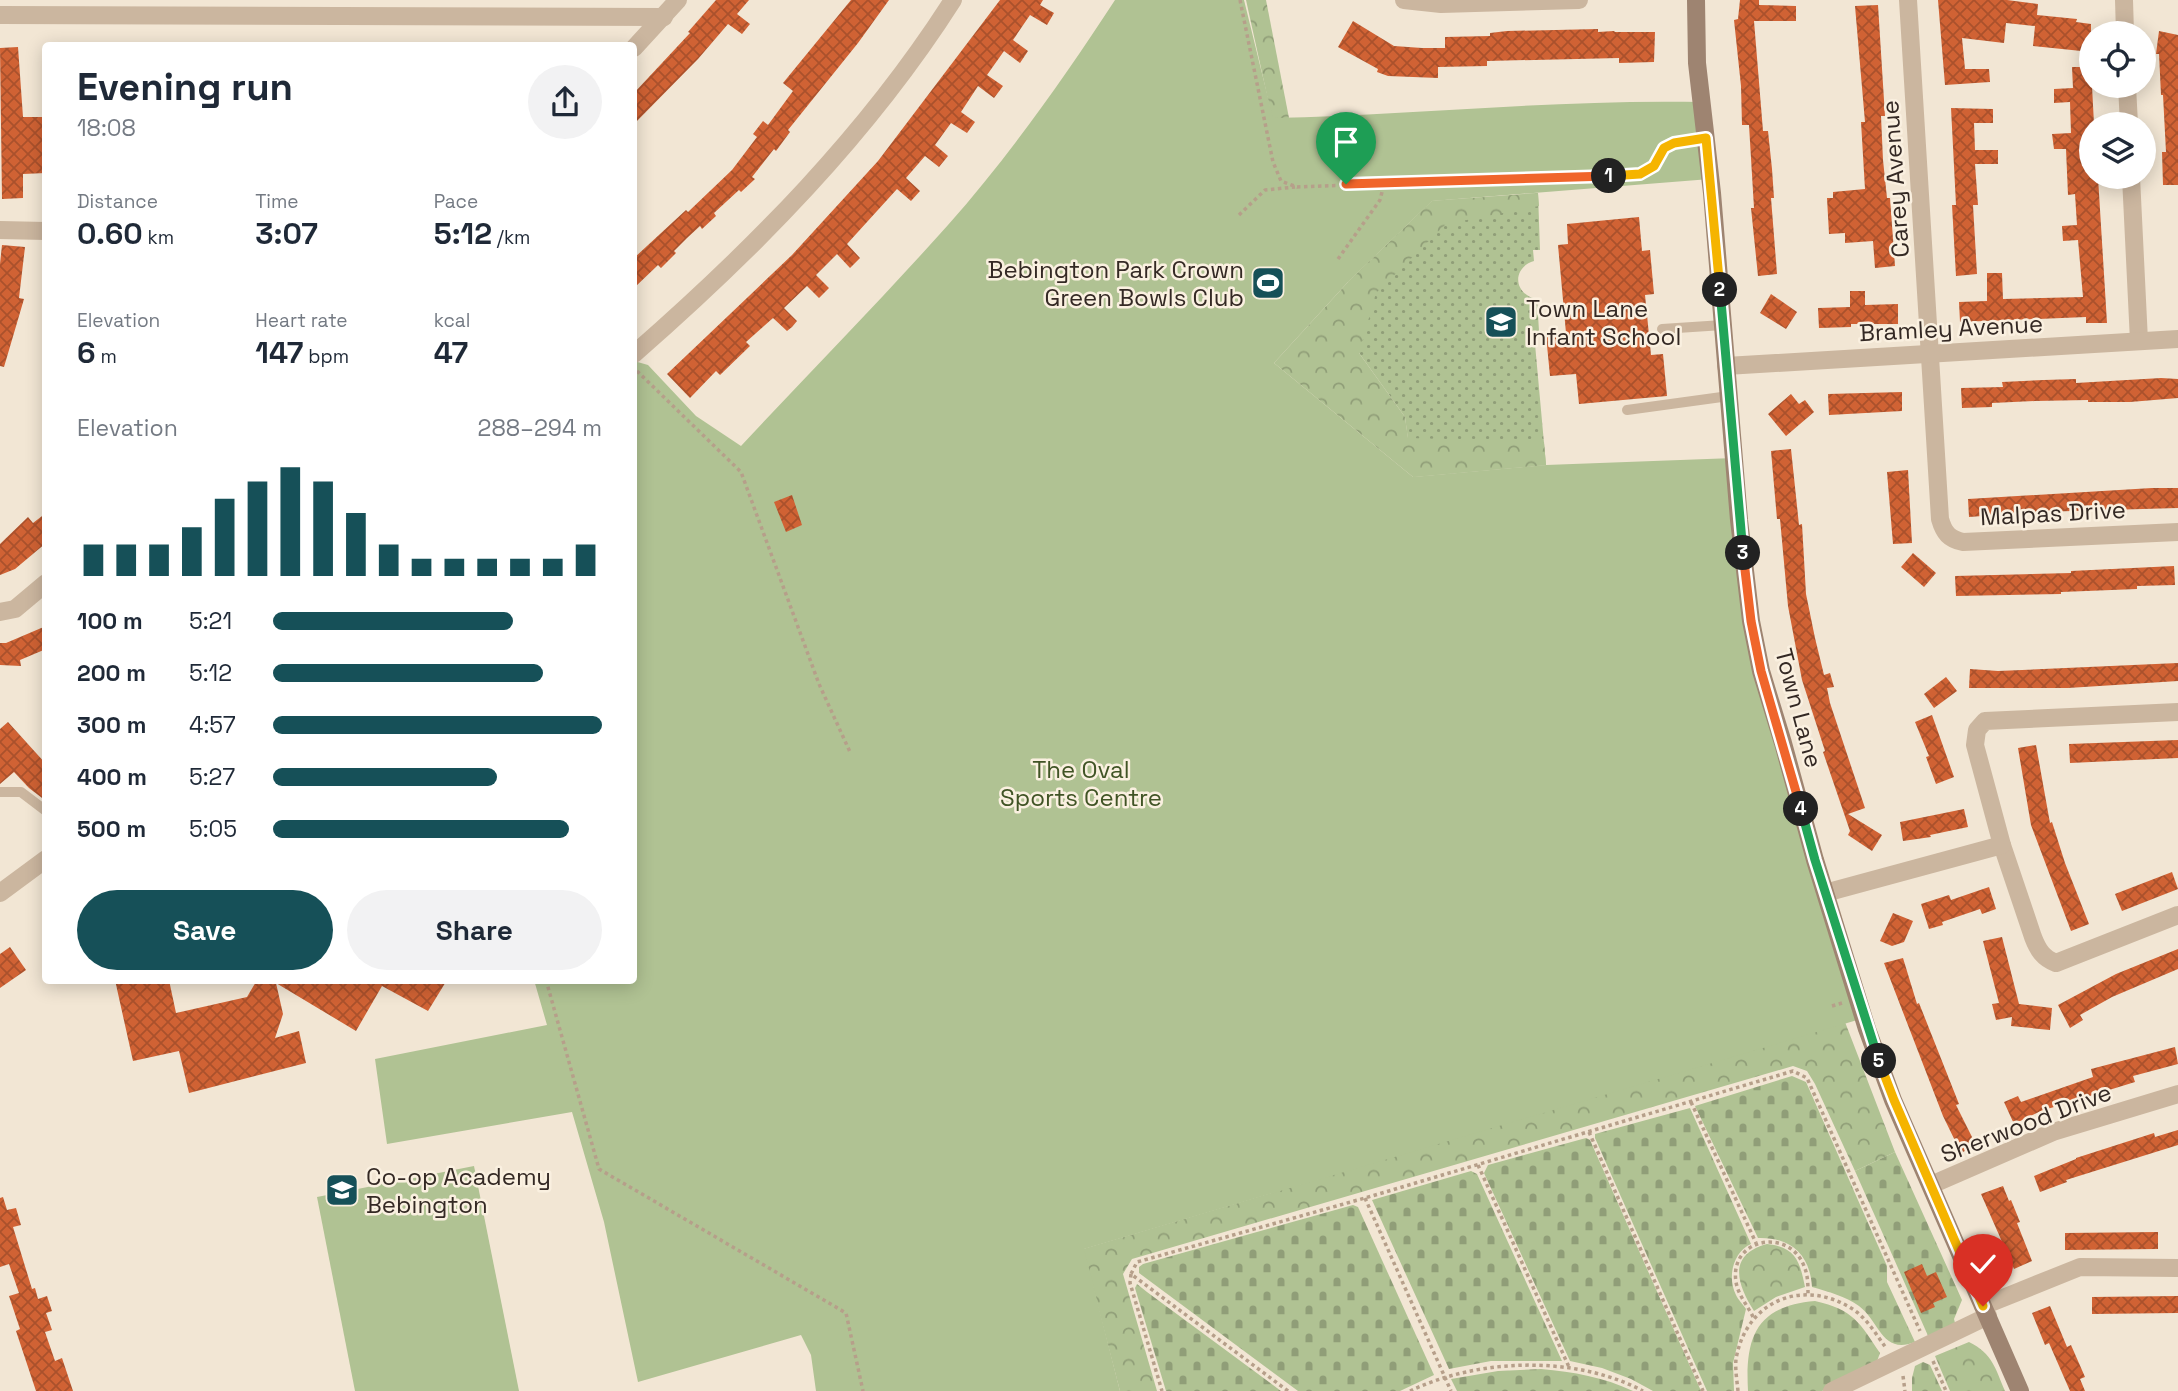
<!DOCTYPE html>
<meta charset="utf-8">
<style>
:root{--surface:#fff;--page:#f2f2f3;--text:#1f2937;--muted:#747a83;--accent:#165058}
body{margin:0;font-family:"Space Grotesk",sans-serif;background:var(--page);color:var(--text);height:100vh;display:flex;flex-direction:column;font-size:26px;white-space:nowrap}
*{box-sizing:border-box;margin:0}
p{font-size:23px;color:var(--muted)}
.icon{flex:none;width:38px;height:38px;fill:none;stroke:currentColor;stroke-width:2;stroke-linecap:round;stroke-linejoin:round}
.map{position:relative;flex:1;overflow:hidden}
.side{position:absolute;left:42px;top:42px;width:595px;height:942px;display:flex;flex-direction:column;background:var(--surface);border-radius:7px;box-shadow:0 4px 18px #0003}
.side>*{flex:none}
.fabs{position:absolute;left:2079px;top:21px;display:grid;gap:14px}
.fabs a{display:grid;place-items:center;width:77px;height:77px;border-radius:50%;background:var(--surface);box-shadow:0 4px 18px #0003;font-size:35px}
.pin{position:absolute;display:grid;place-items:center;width:60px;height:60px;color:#fff;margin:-72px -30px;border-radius:50% 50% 50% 0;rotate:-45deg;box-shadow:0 0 7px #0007}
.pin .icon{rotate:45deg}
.km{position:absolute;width:35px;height:35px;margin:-18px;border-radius:50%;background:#222;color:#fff;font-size:19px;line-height:35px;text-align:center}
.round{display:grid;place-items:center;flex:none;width:74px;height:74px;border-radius:37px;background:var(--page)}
.head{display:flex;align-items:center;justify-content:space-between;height:119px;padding:0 35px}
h1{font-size:38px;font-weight:600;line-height:52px}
.stats{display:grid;grid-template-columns:repeat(3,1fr);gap:10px;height:119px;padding:7px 35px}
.stats div{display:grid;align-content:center}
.stats b{font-size:30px;font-weight:600}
.stats small{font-size:19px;font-weight:400}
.stats p{font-size:19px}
.chart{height:196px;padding:14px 35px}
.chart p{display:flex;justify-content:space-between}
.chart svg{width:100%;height:126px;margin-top:7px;stroke:var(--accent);stroke-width:6}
.primary-button{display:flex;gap:14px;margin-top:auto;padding:14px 35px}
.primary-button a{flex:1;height:80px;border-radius:42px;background:var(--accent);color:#fff;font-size:28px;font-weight:600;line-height:80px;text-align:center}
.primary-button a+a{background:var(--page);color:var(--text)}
ul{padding:0 35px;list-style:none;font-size:23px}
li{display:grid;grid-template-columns:112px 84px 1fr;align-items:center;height:52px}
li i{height:18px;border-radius:9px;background:var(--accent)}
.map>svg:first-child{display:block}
</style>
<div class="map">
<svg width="2178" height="1391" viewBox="0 0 2178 1391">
<defs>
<pattern id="grass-dots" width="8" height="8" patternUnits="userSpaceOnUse" patternTransform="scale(1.75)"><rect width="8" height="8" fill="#b0c293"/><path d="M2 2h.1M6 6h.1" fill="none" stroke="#909e78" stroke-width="1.8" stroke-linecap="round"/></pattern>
<pattern id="forest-crowns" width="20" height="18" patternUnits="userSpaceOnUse" patternTransform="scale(1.75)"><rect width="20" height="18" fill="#b0c293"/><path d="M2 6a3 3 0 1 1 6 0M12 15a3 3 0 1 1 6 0" fill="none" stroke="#909e78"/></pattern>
<pattern id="cemetery-stones" width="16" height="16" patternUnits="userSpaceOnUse" patternTransform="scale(1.75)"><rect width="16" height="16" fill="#b0c293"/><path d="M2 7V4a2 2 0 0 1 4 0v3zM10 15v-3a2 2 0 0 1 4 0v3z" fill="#909e78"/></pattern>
<pattern id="building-cross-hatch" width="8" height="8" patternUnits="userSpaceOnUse" patternTransform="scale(1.75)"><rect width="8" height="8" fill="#d06234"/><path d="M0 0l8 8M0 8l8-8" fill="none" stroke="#aa512c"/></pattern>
</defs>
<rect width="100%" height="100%" fill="#f2e6d4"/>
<path fill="url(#grass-dots)" d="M1538 193 1540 250H1533L1534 261C1511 268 1514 295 1537 299L1539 331 1534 333 1546 465 1413 477 1405 417 1359 353 1348 282 1432 201Z"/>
<g fill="url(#forest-crowns)">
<polygon points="1246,0 1266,0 1289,118 1272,118"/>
<polygon points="1538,193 1539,206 1446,224 1376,293 1359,353 1405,417 1408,438 1544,442 1546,465 1413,477 1274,363 1348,282 1432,201"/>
<polygon points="1845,1022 1895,1152 1855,1171 1815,1084 1807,1071 1793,1066 1132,1259 1123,1274 1157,1391 1120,1391 1083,1249"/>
<path d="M1767 1244C1796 1247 1800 1262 1805 1287L1776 1297 1754 1311C1737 1284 1727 1255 1767 1244Z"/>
<path d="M1969 1342C1993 1354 1995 1368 2005 1391H1950L1935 1356Z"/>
</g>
<g fill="url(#cemetery-stones)">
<path d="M1792 1076 1806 1082 1887 1266V1282L1915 1342C1882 1355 1880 1322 1859 1306 1845 1296 1829 1292 1812 1287 1810 1254 1790 1237 1758 1238L1695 1106Z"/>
<path d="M1690 1108 1751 1244C1733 1252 1727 1277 1736 1295 1738 1300 1743 1304 1746 1309L1733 1363 1734 1391H1707L1595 1138V1134Z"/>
<polygon points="1586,1138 1590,1140 1701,1391 1653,1391 1631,1379 1602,1368 1570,1361 1484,1173 1488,1165"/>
<polygon points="1895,1152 1962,1300 1954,1319 1956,1327 1929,1338 1855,1171"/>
<polygon points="1471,1171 1477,1174 1562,1361 1491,1361 1449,1369 1372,1200"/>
<polygon points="1353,1205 1358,1207 1434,1375 1400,1391 1298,1391 1139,1273 1139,1267 1143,1264"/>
<polygon points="1137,1284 1147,1292 1281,1391 1166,1391 1135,1288"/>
<path d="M1815 1301C1854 1310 1859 1322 1880 1353L1876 1364 1871 1369 1822 1391H1748C1745 1337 1756 1306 1815 1301Z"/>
<polygon points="1923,1362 1930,1365 1942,1391 1912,1391 1912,1378 1915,1366"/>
<path d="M1541 1369C1574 1372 1603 1377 1633 1391H1457L1451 1379 1498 1371Z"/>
</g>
<g fill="#b0c293">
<path d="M1115 0H1244L1273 118C1416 115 1558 99 1702 102L1710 179 1432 201 1348 282 1274 363 1413 477 1546 465 1734 458 1751 621 1864 1018 1084 1249 1120 1391H816L811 1355 801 1335 638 1382 604 1222 572 1112 387 1144 375 1059 547 1025 534 980H634V361L648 365 696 416 741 446C810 372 881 300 948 225 1010 155 1064 78 1115 0Z"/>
<polygon points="474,1166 519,1391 355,1391 317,1197"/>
</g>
<g fill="url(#building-cross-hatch)">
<polygon points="716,0 749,0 737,14 750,24 742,34 728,24 698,59 634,124 634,93 690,33 688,32"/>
<polygon points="851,0 889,0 858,43 788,130 790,132 776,151 774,149 752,177 755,179 741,192 739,190 714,213 716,216 702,229 700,226 687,238 674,251 676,253 661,268 658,265 634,288 634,258 686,210 688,212 732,170 757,137 753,134 763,121 768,125 793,91 783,83"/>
<polygon points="1000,0 1043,0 1040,5 1054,13 1047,25 1030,15 1013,40 1028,51 1020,63 1004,51 987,75 1003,86 994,98 978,86 961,112 975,122 967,133 951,123 935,145 948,156 939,167 925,156 906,178 920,191 911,201 897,189 847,244 860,258 850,268 837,254 816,275 829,288 819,298 807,286 784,308 797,321 792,327 787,331 773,318 746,342 750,346 720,375 716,371 690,398 667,374 792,255 878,161"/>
<polygon points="1740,0 1759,0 1759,5 1796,6 1796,21 1754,21 1763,131 1768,131 1772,169 1774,198 1771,198 1777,274 1758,276 1751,208 1754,208 1749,125 1742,125 1741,86 1734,20 1738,19"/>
<polygon points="1938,0 2007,0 2038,4 2037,15 2077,19 2076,22 2091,24 2091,52 2033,46 2035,26 2006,23 2004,43 1962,38 1965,69 1989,69 1990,82 1945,85"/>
<polygon points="1878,5 1885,116 1881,116 1883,160 1887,198 1890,198 1895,266 1875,268 1873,241 1845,243 1845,233 1829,234 1827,198 1833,198 1833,192 1865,189 1861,122 1865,122 1855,6"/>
<polygon points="1353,21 1394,46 1422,48 1445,48 1445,37 1490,36 1490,33 1507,31 1598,29 1598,32 1614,31 1615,32 1655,32 1654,62 1619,63 1619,58 1487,61 1487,66 1438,67 1438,78 1388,76 1377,72 1378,69 1338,47"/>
<polygon points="2159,31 2178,35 2178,185 2163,185 2162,152 2166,152 2163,95 2161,95 2159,54 2156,54"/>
<polygon points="18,47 23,117 45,117 46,173 23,174 23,198 2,199 0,48"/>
<polygon points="2072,67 2091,67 2094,124 2091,124 2091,177 2098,177 2107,323 2086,323 2086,317 1960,322 1959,302 1987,301 1987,273 2002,273 2003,299 2083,297 2078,240 2063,241 2062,226 2077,225 2075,194 2068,195 2066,149 2054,149 2052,134 2071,133 2070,102 2054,103 2054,89 2073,88"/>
<polygon points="1951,108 1993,109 1993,123 1974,123 1975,150 1998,150 1998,164 1975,164 1978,205 1973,205 1977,274 1956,276 1952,205 1956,205"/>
<polygon points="1639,217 1642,251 1650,250 1654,294 1645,295 1651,355 1663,354 1667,396 1579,404 1576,374 1550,376 1546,335 1566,333 1558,245 1568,244 1567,224"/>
<polygon points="2,245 25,247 19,298 24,299 4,367 0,366 0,264"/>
<polygon points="1850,291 1865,291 1865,305 1898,304 1898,324 1851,324 1851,327 1819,328 1818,308 1850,307"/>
<polygon points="1771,294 1797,312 1786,329 1760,313"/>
<polygon points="2161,378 2178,379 2178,398 2130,402 2088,402 2088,400 2035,401 1992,403 1992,407 1962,408 1961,388 2003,387 2002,382 2044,380 2076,379 2076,383"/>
<polygon points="1902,392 1902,411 1829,415 1828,394"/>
<polygon points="1791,394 1799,404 1805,400 1814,412 1786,436 1768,414"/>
<polygon points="1791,449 1799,525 1802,524 1806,594 1815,638 1824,675 1830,673 1834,687 1827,688 1830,703 1865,808 1848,814 1882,835 1872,851 1848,835 1850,831 1823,752 1825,751 1802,680 1788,606 1780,519 1777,519 1771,451"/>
<polygon points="1908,470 1912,543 1893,544 1887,472"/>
<polygon points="2152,488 2178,488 2178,508 2038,512 1969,517 1968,499"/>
<polygon points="792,495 802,525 786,532 774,502"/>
<polygon points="46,513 46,543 15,569 0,575 0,544 28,517 33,523"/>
<polygon points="1913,553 1936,573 1924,587 1901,567"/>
<polygon points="2174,566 2175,585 2137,586 2137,589 2061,592 2061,594 1956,596 1955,576 2071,573 2071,571"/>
<polygon points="46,626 46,649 20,660 21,666 0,665 0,643 6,643"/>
<polygon points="2178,663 2178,681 2068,688 1969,688 1970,669 1998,671"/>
<polygon points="1946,677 1957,691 1934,708 1924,694"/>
<polygon points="1932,715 1954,777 1936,784 1926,757 1929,756 1915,722"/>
<polygon points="8,722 46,764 46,801 29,788 14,772 0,784 0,729"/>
<polygon points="2178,740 2178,758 2070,763 2069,744"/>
<polygon points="2036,745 2050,823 2052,822 2065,863 2089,924 2071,931 2031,825 2018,748"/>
<polygon points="1964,809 1968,827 1930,835 1931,837 1903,841 1900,822"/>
<polygon points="2172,872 2178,889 2122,911 2115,894"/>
<polygon points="1989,887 1996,909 1982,914 1980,909 1942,922 1943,925 1929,929 1921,904 1949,895 1951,900"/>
<polygon points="1893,913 1913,921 1904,942 1892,946 1880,941"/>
<polygon points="2002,937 2019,1004 2052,1008 2050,1030 2011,1026 2012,1017 1996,1020 1992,1004 1999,1003 1983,941"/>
<polygon points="10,947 26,970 0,988 0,954"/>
<polygon points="2178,949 2178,969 2112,997 2080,1015 2083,1020 2070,1028 2058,1005 2116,974"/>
<polygon points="1903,958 1917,1004 1919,1003 1959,1104 1956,1105 1976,1145 1961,1153 1943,1116 1884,963"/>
<polygon points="115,980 169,980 176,1013 247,997 257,980 447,980 428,1011 382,986 356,1031 276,983 283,1014 275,1038 299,1031 306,1063 189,1093 179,1051 133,1061"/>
<polygon points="2175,1047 2178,1064 2133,1076 2135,1082 2041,1111 2014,1124 2004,1102 2018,1096 2021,1102 2093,1077 2091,1069"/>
<polygon points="2178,1130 2178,1145 2066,1180 2067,1182 2040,1192 2034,1176 2076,1159 2076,1158 2154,1133 2155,1137"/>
<polygon points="2003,1186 2009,1201 2011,1200 2020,1222 2017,1223 2032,1261 2014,1269 1981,1194"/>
<polygon points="3,1197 7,1210 16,1208 21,1225 13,1227 32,1289 35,1288 38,1299 47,1296 52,1311 46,1313 52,1330 45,1332 55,1361 62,1358 73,1391 36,1391 16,1331 20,1329 9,1296 19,1293 9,1264 0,1267 0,1198"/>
<polygon points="2158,1232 2158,1249 2065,1250 2065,1233"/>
<polygon points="1922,1264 1927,1276 1936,1272 1947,1297 1933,1303 1935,1307 1921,1313 1904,1272"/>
<polygon points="2178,1296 2178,1313 2092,1314 2092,1297"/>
<polygon points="2050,1306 2067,1347 2071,1345 2085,1377 2080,1379 2085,1391 2070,1391 2049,1343 2045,1345 2032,1313"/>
</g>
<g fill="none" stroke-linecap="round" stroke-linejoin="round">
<g stroke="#b69f8a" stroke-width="3.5" stroke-dasharray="3.5 3.5" stroke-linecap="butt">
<path d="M1240 0 1273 162 1281 181 1297 187 1640 174C1667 159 1654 146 1690 141"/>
<polyline points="1239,215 1265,190 1295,187"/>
<polyline points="1338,259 1380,200 1384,184"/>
<polyline points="637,371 741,472 819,684 850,752"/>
<polyline points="546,980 599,1169 846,1313 863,1391"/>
<polyline points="1832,1006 1842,1003"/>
<polyline points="1691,1102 1756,1243"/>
<polyline points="1589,1132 1703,1391"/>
<polyline points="1478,1165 1569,1367"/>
<polyline points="1365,1198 1451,1391"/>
<polyline points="1131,1274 1130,1283 1162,1391"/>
<path d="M1753 1317C1748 1306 1738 1295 1736 1282 1729 1238 1789 1227 1804 1266 1808 1275 1808 1285 1808 1294"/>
<polyline points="1933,1361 1946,1391"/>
<polyline points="1903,1376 1905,1391"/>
<polyline points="1288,1391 1131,1274 1137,1262 1365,1198 1793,1071 1807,1078 1920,1331"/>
<path d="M1410 1391C1479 1358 1575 1355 1643 1391"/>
<path d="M1738 1391C1737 1381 1735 1369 1736 1359 1746 1301 1802 1278 1851 1308 1866 1317 1876 1334 1886 1348"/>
</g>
<g stroke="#cbb69f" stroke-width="10">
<polyline points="1662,329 1723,325"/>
<polyline points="1627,410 1729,396"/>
<polyline points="0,792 21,792 46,811"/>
</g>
<g stroke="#cbb69f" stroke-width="18">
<polyline points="1404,0 1441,4 1579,0"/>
<path d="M1908 0 1940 519C1944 533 1949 539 1963 542L2178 532"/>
<polyline points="2124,0 2125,33"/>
<polyline points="0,15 664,17"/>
<polyline points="634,48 678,0"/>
<polyline points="2127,86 2129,124"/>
<polyline points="2131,177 2139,341"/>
<polyline points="0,230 46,231"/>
<path d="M634 354C754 249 867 135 953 0"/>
<polyline points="1726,366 2178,339"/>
<polyline points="0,612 15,609 46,583"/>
<path d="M2002 845 2033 937C2038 950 2043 958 2056 963L2178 915"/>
<polyline points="0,893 46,859"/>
<polyline points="1825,893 2002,845 1975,745 1977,730 1985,721 2178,712"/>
<polyline points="1931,1185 2053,1132 2178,1094"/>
<polyline points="1983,1306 2080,1267 2178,1268"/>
<polyline points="1832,1391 1988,1316"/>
</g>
<polyline stroke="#9e8471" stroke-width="18" points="1696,0 1697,63 1712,193 1739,520 1751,621 1761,671 1783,743 1815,860 1867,1029 1893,1100 2020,1391"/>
</g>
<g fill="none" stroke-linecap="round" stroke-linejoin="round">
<defs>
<polyline id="split-1" points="1346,184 1609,176"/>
<polyline id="split-2" points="1609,176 1640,174 1654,166 1664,148 1674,143 1706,138 1720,290"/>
<polyline id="split-3" points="1720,290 1743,553"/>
<polyline id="split-4" points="1743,553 1751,621 1761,671 1801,809"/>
<polyline id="split-5" points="1801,809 1815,860 1879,1061"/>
<polyline id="split-6" points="1879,1061 1894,1100 1983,1306"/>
</defs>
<use href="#split-1" stroke="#fff" stroke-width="14"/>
<use href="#split-2" stroke="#fff" stroke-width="14"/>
<use href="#split-3" stroke="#fff" stroke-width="14"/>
<use href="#split-4" stroke="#fff" stroke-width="14"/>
<use href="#split-5" stroke="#fff" stroke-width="14"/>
<use href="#split-6" stroke="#fff" stroke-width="14"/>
<use href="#split-1" stroke="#f0652b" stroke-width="9"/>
<use href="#split-2" stroke="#f5b400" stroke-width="9"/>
<use href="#split-3" stroke="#22a559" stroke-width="9"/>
<use href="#split-4" stroke="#f0652b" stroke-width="9"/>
<use href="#split-5" stroke="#22a559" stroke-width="9"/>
<use href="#split-6" stroke="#f5b400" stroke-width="9"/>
</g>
<defs>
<symbol id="stadium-square" viewBox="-11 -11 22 22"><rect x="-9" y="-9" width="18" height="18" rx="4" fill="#165058" stroke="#faf0e0"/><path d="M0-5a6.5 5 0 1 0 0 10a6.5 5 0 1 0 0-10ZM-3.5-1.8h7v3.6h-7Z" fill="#fff"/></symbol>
<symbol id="school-square" viewBox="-11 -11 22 22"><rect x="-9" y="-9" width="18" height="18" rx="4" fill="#165058" stroke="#faf0e0"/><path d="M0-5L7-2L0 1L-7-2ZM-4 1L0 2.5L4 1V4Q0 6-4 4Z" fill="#fff"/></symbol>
</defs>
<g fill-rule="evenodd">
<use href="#stadium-square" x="1249" y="264" width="38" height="38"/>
<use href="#school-square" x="1482" y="303" width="38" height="38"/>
<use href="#school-square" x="323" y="1171" width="38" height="38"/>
</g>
<g text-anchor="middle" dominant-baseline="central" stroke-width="5" stroke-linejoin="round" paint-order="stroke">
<g font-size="24" fill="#342924" stroke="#faf0e0">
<text transform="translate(1895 179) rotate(-94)">Carey Avenue</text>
<text transform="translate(1951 328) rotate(-3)">Bramley Avenue</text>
<text transform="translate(2053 513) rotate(-3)">Malpas Drive</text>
<text transform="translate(1799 708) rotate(75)">Town Lane</text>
<text transform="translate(2026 1123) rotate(-21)">Sherwood Drive</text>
</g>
<g font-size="24" fill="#342924" stroke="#faf0e0" text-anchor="start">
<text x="1244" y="269" text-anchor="end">Bebington Park Crown<tspan x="1244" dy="28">Green Bowls Club</tspan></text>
<text x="1526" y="308">Town Lane<tspan x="1526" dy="28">Infant School</tspan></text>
<text x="366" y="1176">Co-op Academy<tspan x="366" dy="28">Bebington</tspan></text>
</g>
<g font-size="24" fill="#405425" stroke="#faf0e0">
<text x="1081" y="769">The Oval<tspan x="1081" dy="28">Sports Centre</tspan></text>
</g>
</g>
</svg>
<div class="fabs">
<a><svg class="icon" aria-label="locate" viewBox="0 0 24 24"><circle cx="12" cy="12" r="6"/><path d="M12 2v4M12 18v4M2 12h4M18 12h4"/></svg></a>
<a><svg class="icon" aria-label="layers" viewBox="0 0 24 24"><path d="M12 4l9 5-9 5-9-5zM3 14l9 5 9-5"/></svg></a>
</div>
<div class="pin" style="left:1346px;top:184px;background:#1e9e55"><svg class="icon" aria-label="arrive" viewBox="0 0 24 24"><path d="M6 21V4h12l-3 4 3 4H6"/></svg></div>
<div class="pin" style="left:1983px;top:1306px;background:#d93025"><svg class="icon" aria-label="check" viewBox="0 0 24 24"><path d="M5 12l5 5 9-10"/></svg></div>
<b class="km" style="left:1609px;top:176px">1</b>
<b class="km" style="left:1720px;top:290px">2</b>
<b class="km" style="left:1743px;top:553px">3</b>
<b class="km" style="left:1801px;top:809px">4</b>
<b class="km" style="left:1879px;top:1061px">5</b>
<section class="side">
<div class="head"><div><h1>Evening run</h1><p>18:08</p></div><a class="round"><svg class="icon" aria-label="share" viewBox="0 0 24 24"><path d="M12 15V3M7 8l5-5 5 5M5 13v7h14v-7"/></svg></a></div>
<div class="stats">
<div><p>Distance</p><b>0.60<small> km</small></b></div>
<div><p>Time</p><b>3:07</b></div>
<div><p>Pace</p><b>5:12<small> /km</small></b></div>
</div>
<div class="stats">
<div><p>Elevation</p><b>6<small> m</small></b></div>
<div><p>Heart rate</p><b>147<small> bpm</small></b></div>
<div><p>kcal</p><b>47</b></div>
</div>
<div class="chart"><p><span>Elevation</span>288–294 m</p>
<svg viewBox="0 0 160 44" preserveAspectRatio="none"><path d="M5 44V33M15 44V33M25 44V33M35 44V27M45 44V17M55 44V11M65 44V6M75 44V11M85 44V22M95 44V33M105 44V38M115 44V38M125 44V38M135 44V38M145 44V38M155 44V33"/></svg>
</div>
<ul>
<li><b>100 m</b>5:21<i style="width:73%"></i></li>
<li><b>200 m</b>5:12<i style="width:82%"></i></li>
<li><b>300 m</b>4:57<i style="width:100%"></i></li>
<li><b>400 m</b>5:27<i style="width:68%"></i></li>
<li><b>500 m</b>5:05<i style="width:90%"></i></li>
</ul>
<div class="primary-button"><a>Save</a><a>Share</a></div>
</section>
</div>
